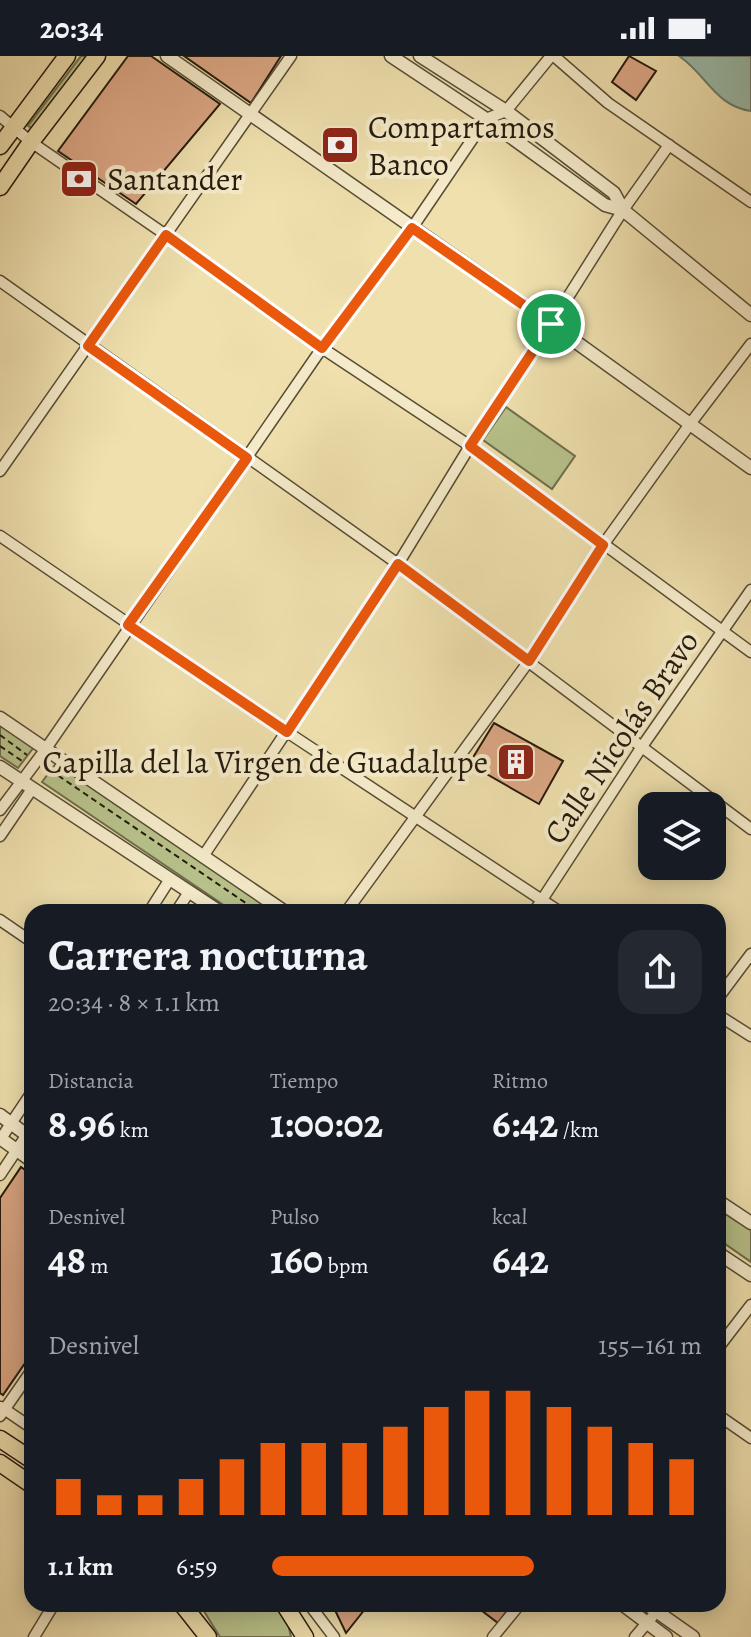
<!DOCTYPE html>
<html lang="es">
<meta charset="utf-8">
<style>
:root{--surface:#171b24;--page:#242831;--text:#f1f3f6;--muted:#9ea1a6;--accent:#ea580c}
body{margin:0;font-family:Alegreya,serif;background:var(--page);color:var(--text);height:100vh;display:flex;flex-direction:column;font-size:30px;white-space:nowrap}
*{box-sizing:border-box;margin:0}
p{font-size:26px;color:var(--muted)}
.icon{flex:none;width:44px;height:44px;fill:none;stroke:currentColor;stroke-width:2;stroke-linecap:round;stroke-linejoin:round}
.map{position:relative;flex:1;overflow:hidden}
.side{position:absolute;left:24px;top:848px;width:702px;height:708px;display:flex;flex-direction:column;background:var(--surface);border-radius:24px;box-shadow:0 4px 20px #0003}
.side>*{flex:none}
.controls{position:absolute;left:638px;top:736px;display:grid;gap:16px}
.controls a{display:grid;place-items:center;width:88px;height:88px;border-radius:16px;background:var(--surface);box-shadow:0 4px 20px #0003;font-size:40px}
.pin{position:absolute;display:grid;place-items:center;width:68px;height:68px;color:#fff;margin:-34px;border:4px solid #fff;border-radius:50%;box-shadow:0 2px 8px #0007}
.round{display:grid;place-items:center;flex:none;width:84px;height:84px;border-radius:24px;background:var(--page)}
.head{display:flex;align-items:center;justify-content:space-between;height:136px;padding:0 24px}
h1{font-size:44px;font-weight:700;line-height:60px}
.metrics{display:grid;grid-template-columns:repeat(3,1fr);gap:12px;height:136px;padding:8px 24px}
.metrics div{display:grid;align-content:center}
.metrics b{font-size:40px;font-weight:700}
.metrics small{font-size:22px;font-weight:400}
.metrics p{font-size:22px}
.chart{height:224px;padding:16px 24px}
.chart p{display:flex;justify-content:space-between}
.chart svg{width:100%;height:144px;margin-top:8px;stroke:var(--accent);stroke-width:6}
ul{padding:0 24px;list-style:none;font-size:26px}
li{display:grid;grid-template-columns:128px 96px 1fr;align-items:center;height:60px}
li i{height:20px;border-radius:10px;background:var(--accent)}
.status{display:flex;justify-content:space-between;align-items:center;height:56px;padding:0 40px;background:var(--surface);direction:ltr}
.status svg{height:22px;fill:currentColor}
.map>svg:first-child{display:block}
</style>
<div class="status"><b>20:34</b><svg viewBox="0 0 49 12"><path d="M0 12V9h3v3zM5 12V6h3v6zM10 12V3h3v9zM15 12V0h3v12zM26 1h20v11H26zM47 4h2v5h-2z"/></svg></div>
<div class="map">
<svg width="751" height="1581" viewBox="0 0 751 1581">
<rect width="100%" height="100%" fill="#efe0ae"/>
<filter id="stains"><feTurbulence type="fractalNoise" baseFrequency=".0025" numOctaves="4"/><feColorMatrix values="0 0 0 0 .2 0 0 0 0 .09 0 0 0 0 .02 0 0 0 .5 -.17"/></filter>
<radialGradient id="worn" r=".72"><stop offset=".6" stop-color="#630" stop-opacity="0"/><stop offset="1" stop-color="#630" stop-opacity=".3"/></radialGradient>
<g fill="#b8c28b" stroke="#6e6e4c" stroke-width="2">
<polygon points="81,0 91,0 35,74 28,70"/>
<polygon points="506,351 575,400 552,433 483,384"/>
<polygon points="0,667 34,691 18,712 0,700"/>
<polygon points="57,706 277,856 234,856 42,726"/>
<polygon points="718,1150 751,1172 751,1206 718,1183"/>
<polygon points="203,1548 275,1548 286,1559 291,1581 220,1581 202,1552"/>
</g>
<path fill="#9abdac" stroke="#6b7c6c" stroke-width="2" d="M679 0H751V55C715 50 706 18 679 0Z"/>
<g fill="#dca785" stroke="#241a0c" stroke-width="2">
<polygon points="128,0 151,0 220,48 136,148 58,95"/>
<polygon points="184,0 281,0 251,47"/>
<polygon points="629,0 656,15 636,44 612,26"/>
<polygon points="494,667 563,705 539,748 469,708"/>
<polygon points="21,1111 32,1119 32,1297 3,1339 0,1337 0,1142"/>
<polygon points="332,1548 369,1548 346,1577"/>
<polygon points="473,1548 512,1548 498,1567"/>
</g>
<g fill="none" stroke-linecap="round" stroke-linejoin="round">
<defs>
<g id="minor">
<polyline points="554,0 608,47 751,146"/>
<polyline points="0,60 31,86 166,179 322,292 470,390 751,596"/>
<polyline points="0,225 398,508 751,773"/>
<polyline points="0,415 291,0"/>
<polyline points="0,480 287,676 560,856"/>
<polyline points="0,754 45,694 322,292 412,172 486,63 506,55 551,0"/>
<polyline points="0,780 32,733"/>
<polyline points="204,799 398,508 470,390 551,268 623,154 669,89"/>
<polyline points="149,856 170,823"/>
<polyline points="176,856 189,836"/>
<polyline points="346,856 529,605 603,489 690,368 751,288"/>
<polyline points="534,856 641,692 751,534"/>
<polyline points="0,864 32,886"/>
<polyline points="718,942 751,898"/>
<polyline points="718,959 751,980"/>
<polyline points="0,1084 32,1036"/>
<polyline points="0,1119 32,1071"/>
<polyline points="718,1292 751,1249"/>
<polyline points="1,1351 32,1372"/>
<polyline points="718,1359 751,1382"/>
<polyline points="0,1360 32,1314"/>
<polyline points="309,1548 334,1581"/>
<polyline points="34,1581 54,1548"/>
<polyline points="493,1581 520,1548"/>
<polyline points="635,1581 652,1561"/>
</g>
<g id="tertiary">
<polyline points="167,0 551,268 751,412"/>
<polyline points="391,0 486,63 605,149 623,154"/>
<polyline points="420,0 506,55 614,137 623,154 751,259"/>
<polyline points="0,662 285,856"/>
<polyline points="0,711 220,856"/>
<polyline points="0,1059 32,1083"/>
<polyline points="0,1082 32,1105"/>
<polyline points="718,1145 751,1167"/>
<polyline points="718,1197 751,1219"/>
<polyline points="622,1548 666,1581"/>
<polyline points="646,1548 693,1581"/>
</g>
<g id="primary">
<polyline points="0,90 67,0"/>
<polyline points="0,131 31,86 97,0"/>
<polyline points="0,1383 32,1404"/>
<polyline points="0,1407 32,1429"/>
<polyline points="182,1548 208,1581"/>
<polyline points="284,1548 305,1581"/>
</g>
</defs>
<use href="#minor" stroke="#574c34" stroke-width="13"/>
<use href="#tertiary" stroke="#574c34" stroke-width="15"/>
<use href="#primary" stroke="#241a0c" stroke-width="19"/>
<g stroke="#241a0c" stroke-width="2" stroke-dasharray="6 4" stroke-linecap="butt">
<polyline points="0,679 27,699"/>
<polyline points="0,690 22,705"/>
<polyline points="50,714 259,856"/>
</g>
<use href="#minor" stroke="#f5ebca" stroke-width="10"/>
<use href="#tertiary" stroke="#f5ebca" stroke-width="12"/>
<use href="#primary" stroke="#efe0ae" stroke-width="16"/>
</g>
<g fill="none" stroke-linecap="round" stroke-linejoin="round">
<defs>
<polygon id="route" points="412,172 551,268 470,390 603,489 529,605 398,508 287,676 128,569 247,402 88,290 166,179 322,292"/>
</defs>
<use href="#route" stroke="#fff" stroke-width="16"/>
<use href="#route" stroke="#ea580c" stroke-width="10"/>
</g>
<defs>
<symbol id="bank-square" viewBox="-11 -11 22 22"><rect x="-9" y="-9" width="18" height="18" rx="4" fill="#8f2418" stroke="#f5ebca"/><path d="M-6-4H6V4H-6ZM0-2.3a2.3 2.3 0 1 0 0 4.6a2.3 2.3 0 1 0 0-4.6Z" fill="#fff"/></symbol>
<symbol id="building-square" viewBox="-11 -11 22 22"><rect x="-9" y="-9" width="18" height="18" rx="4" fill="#8f2418" stroke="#f5ebca"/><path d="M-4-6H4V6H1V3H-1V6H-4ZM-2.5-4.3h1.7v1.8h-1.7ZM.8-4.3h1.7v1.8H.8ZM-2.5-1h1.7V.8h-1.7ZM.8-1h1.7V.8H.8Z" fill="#fff"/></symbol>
</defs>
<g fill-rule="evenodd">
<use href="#bank-square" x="318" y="67" width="44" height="44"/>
<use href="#bank-square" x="57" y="101" width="44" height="44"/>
<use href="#building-square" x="494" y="684" width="44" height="44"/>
</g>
<g text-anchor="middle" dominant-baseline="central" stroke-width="8" stroke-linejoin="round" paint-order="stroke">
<g font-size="32" fill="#241a0c" stroke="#f5ebca" text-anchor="start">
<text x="368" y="71">Compartamos<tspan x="368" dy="37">Banco</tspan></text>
<text x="107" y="123">Santander</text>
<text x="488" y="706" text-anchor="end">Capilla del la Virgen de Guadalupe</text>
</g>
<g font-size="32" fill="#241a0c" stroke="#f5ebca">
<text transform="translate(621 681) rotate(-56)">Calle Nicolás Bravo</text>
</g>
</g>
<rect width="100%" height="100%" filter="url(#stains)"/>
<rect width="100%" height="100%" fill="url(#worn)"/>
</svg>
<div class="controls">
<a><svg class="icon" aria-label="layers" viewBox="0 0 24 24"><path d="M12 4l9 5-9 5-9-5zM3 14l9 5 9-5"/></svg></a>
</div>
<div class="pin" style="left:551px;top:268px;background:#1e9e55"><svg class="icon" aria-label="arrive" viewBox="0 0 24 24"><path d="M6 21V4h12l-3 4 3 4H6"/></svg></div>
<section class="side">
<div class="head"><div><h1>Carrera nocturna</h1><p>20:34 · 8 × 1.1 km</p></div><a class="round"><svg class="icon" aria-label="share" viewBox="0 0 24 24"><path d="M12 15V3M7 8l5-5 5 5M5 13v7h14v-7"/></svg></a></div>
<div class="metrics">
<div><p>Distancia</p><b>8.96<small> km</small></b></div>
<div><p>Tiempo</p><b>1:00:02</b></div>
<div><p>Ritmo</p><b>6:42<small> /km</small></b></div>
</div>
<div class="metrics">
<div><p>Desnivel</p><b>48<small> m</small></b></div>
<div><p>Pulso</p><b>160<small> bpm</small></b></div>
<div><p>kcal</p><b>642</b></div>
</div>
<div class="chart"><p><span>Desnivel</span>155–161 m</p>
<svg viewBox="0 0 160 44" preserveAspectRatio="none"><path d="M5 44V33M15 44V38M25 44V38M35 44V33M45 44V27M55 44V22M65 44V22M75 44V22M85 44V17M95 44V11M105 44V6M115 44V6M125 44V11M135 44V17M145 44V22M155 44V27"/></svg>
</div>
<ul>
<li><b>1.1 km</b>6:59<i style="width:61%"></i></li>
</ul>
</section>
</div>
